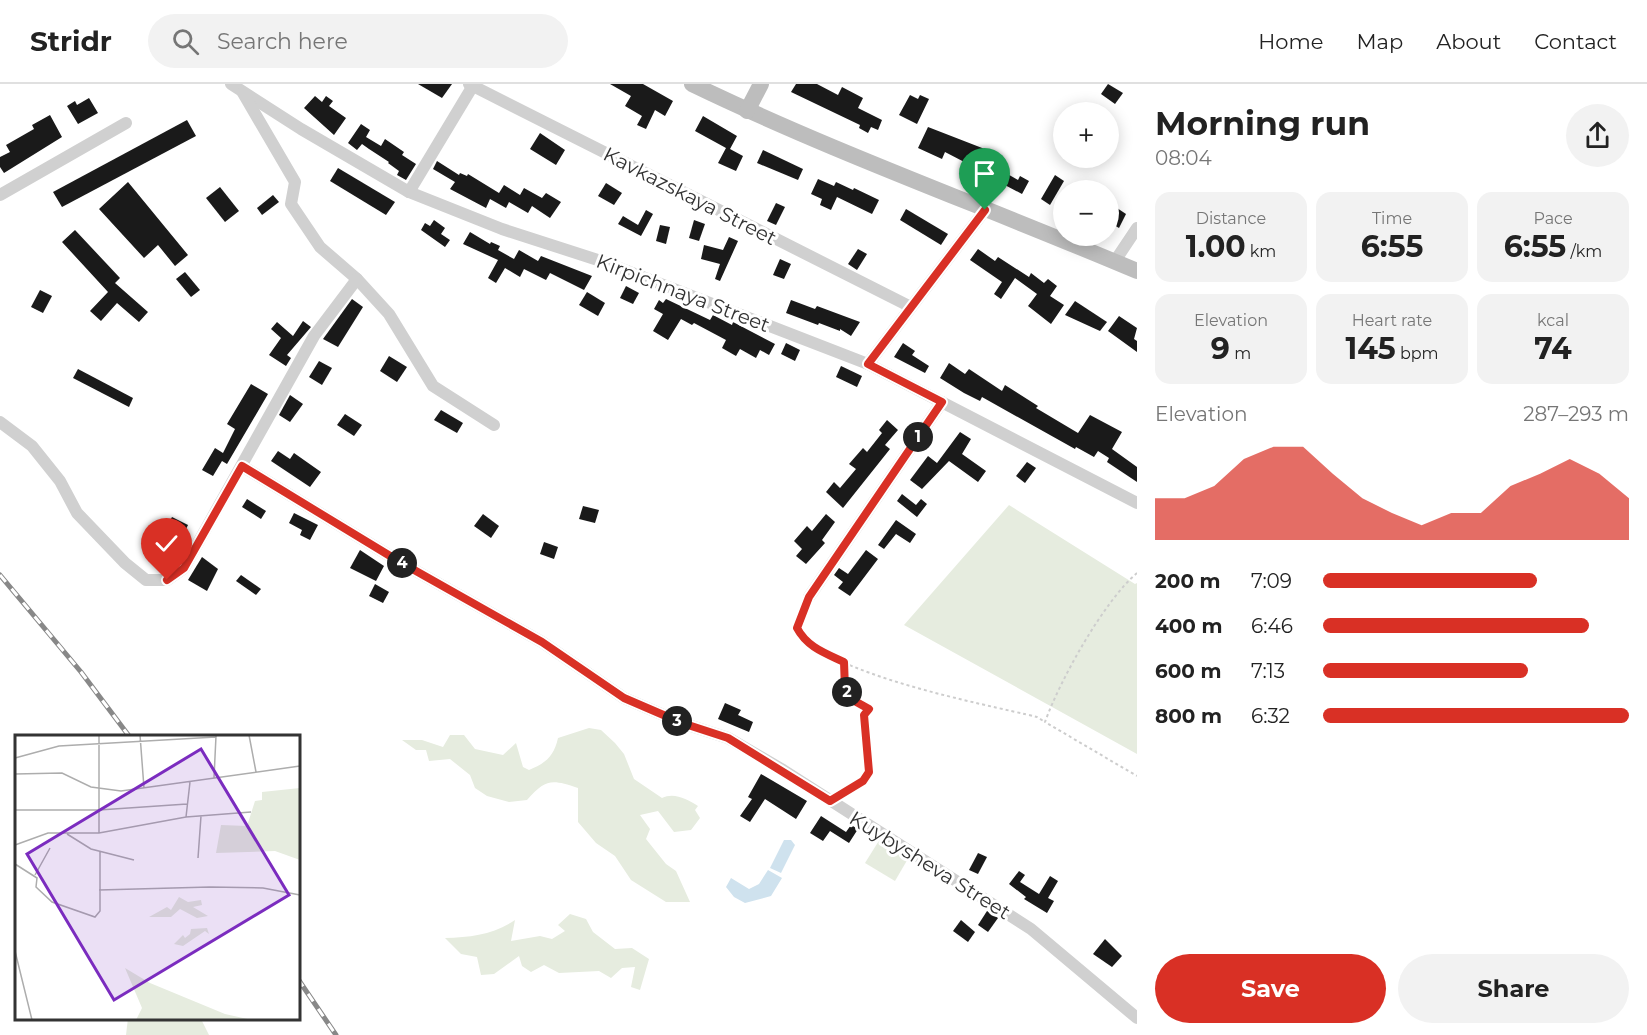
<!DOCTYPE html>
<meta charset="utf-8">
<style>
:root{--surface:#fff;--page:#f2f2f2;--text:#222;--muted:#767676;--line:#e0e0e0;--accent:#d93025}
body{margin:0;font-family:Montserrat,sans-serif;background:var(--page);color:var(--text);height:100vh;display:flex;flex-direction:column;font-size:22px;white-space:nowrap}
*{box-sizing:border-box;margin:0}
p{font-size:20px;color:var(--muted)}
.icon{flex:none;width:33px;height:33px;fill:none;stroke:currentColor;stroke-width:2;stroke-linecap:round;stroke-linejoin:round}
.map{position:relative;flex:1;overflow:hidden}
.details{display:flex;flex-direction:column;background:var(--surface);width:510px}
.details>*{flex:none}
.fabs{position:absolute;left:1053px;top:18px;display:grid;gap:12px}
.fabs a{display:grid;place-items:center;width:66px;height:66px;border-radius:50%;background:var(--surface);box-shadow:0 3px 15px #0003;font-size:30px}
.pin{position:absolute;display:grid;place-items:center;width:51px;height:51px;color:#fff;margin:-62px -26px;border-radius:50% 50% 50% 0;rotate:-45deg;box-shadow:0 0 6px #0007}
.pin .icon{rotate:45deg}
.km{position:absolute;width:30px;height:30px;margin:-15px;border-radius:50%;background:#222;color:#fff;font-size:16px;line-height:30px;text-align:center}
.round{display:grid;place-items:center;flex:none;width:63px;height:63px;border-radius:32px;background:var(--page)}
.summary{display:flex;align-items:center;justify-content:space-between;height:102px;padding:0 18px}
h1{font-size:33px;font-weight:700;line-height:45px}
.figures{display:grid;grid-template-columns:repeat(3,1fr);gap:9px;height:102px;padding:6px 18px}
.figures div{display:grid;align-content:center;border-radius:15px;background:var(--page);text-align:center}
.figures b{font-size:30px;font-weight:700}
.figures small{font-size:16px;font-weight:400}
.figures p{font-size:16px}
.chart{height:168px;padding:12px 18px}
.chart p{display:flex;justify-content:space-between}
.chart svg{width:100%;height:108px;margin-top:6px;fill:var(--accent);opacity:.7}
.action{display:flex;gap:12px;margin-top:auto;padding:12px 18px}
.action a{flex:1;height:69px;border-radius:36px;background:var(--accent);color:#fff;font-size:24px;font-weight:700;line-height:69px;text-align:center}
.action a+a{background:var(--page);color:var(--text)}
ul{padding:0 18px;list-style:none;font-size:20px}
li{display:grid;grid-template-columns:96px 72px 1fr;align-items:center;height:45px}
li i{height:15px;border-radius:8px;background:var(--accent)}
header{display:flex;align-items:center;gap:36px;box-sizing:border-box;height:84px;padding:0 30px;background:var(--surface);border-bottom:2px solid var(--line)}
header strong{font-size:28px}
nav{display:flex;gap:33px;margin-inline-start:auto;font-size:21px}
.search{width:420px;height:54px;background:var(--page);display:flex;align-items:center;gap:15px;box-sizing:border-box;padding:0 21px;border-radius:33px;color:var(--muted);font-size:22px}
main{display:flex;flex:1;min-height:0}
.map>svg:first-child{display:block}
</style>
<header>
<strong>Stridr</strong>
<div class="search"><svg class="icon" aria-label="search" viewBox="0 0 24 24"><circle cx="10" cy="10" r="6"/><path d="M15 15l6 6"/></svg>Search here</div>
<nav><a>Home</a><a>Map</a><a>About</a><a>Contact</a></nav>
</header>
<main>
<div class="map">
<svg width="1137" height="951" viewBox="0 0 1137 951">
<rect width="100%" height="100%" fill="#fff"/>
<g fill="#e6ecdf">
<polygon points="1009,421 1135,500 1137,499 1137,670 904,541"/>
<path d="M589 644 601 646 615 659 624 670 634 695 662 714C674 708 687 715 698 722L695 726 700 734 691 746 674 748 658 727 640 731 650 745 646 755 666 780 676 787 690 818H666L631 796 615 772 596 759 578 738V704C551 695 546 695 527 716L509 718 487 712 475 704 470 691 450 675 429 677 426 666H416L402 656H422L443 663 450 651H464L475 665 503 671 516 659 523 683 529 686C546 679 554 672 558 654Z"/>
<polygon points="880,755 909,773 895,797 865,779"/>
<path d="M570 830 586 835 593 848 615 865 632 864 649 875 640 906 631 903 635 883 622 884 611 894 599 887 559 889 544 881 531 888 522 882 519 872 494 890 481 891 477 873 461 870 445 854C471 853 493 851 515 836L511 857 540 852 552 855 565 847 558 841Z"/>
<polygon points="128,934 201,935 209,951 126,951"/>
</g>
<g fill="#cfe2ee">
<polygon points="784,756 791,756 795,761 781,789 770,784"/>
<polygon points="768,786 782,794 771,812 745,819 734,813 726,803 731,794 749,805 759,800"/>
</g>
<g fill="#1a1a1a">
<polygon points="418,0 452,0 442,14"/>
<polygon points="610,0 643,0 673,17 665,32 655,26 646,45 637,41 642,32 625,22 631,12"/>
<polygon points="796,0 817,0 838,11 842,3 863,14 858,24 882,36 878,46 871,43 868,49 859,44 860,41 791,8"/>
<polygon points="1108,0 1123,9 1115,20 1101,10"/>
<polygon points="910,11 918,15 920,11 929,15 917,40 899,31"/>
<polygon points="315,12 322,18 326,12 333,17 329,22 346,34 334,51 304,24"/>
<polygon points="89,14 98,29 78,40 67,22 75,17 77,21"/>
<polygon points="50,31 62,53 4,89 0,83 0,73 10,68 6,61 34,45 32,41"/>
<polygon points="703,32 737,52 730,65 743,72 736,87 718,79 726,64 695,47"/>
<polygon points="187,36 196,52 62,123 53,108"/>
<polygon points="361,40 370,46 366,53 381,62 385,55 404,68 402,71 416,80 406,96 397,91 399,87 388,79 389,78 369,65 362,60 357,66 348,59"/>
<polygon points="928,43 995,69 990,80 1018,96 1020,92 1029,97 1022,110 1001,99 999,102 969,88 972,82 945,68 942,75 918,64"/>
<polygon points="540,49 565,66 556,81 530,65"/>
<polygon points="763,66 803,85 798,96 757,79"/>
<polygon points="437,77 459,91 460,89 467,92 468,90 499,109 504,101 520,111 524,104 542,114 546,109 561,118 550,134 532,122 528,129 509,118 506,124 490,115 486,124 450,105 455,98 433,85"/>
<polygon points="338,84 395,118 386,131 330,97"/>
<polygon points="1055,91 1064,97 1050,121 1041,115"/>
<polygon points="818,95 834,102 836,98 853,106 854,104 879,116 872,130 837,113 831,126 820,121 822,115 811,110"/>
<polygon points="128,98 188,171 175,182 158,161 144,174 99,125"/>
<polygon points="606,99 622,109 614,121 598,112"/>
<polygon points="220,103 239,127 225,138 206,114"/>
<polygon points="273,111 279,118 262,131 257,124"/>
<polygon points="776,119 785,123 776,141 767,137"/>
<polygon points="1117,124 1126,130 1119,144 1109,138"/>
<polygon points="906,125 948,150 941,161 900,136"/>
<polygon points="646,126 653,130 641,152 618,140 623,132 638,141"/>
<polygon points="434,136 445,144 441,150 450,156 445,163 421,146 425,139 430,142"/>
<polygon points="694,136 705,140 699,157 689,154"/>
<polygon points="660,141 670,143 666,160 656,157"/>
<polygon points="75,146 120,194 115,199 148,228 139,238 117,219 101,237 90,227 108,208 62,158"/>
<polygon points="470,148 490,160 491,158 500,162 498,166 514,175 519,166 538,177 541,172 592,192 584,206 550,189 546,196 524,185 520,193 505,184 496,199 488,194 498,176 463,160"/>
<polygon points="729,153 738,157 720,197 715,195 720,180 701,175 704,161 723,166"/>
<polygon points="858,165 867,170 857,186 848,180"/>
<polygon points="978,165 995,177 998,173 1029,193 1031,189 1044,199 1048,195 1057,202 1050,212 1064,221 1051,240 1028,222 1037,210 1015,194 1001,215 994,210 1002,198 970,176"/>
<polygon points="780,175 791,180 784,195 773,191"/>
<polygon points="185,188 200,206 191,213 176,195"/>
<polygon points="626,202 639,209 633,220 620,214"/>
<polygon points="40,206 52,212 43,229 31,223"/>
<polygon points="587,208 605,219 598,232 579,221"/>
<polygon points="352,215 363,223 338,263 323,255"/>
<polygon points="666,215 710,236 713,231 732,241 733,238 775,260 769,271 760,266 756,274 740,265 736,272 722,264 726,256 694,239 692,241 681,235 668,256 653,247 663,230 654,225 659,216 663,219"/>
<polygon points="791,216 815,225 817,222 860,238 851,252 840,245 840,247 819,239 818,241 786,229"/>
<polygon points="1075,217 1107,238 1100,247 1065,231"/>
<polygon points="1119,232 1137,244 1134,255 1137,257 1137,268 1108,247"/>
<polygon points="303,237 311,243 287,271 291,274 286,282 269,271 281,254 271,245 277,238 293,252"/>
<polygon points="786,259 800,266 795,277 781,270"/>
<polygon points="903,259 915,267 912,271 929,282 925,289 894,273"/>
<polygon points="389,272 407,283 397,298 380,287"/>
<polygon points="319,277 332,284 322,301 309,293"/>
<polygon points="949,279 965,290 969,285 1002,307 1005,301 1038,322 1036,324 1078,349 1090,331 1122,348 1112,365 1137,383 1137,398 1107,378 1109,374 1098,367 1094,373 1076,363 1075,365 982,313 980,317 964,309 940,294"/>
<polygon points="841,282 862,292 857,303 836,293"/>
<polygon points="78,285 133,314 129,323 73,294"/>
<polygon points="251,300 268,310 227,380 222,377 213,392 202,386 215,364 223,369 235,345 227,340"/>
<polygon points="290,311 303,320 290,338 279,331"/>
<polygon points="441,326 463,339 457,349 434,336"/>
<polygon points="345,330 362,341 354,352 337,341"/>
<polygon points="887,336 898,346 885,361 890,365 843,424 826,408 834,398 840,404 856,385 849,380 863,364 867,368 882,349 879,346"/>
<polygon points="960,348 971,355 962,370 986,387 978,398 949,377 922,405 910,396 928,372 937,379"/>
<polygon points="278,367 290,375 294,369 321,388 310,403 271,377"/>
<polygon points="1027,378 1036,384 1025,399 1016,392"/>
<polygon points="902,410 916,421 921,415 927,420 917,433 897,417"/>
<polygon points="247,415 266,427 261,435 242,423"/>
<polygon points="583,422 599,426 595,439 579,435"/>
<polygon points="294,429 318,441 310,456 300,451 302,446 289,439"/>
<polygon points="483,430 499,442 491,454 474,442"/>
<polygon points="826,430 835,438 822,456 825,459 806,480 796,472 802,465 794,457 807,442 812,447"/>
<polygon points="172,433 188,441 182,453 165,445"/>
<polygon points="896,436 916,450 910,459 896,450 884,465 878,461"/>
<polygon points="544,458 558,463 554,475 540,470"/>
<polygon points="360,466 384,482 376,497 350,484"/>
<polygon points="866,466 878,475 850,512 838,504 843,498 834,491 839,484 848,490"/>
<polygon points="202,473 218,485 207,507 188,496"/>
<polygon points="241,491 261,505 256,511 236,497"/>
<polygon points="375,500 389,508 383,519 369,512"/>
<polygon points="725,619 741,626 738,631 753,638 749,648 718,635"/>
<polygon points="761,690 807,717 796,735 765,715 750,738 740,732 752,715 748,713"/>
<polygon points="821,732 846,748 851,741 858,745 849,759 830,747 823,757 810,749"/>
<polygon points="978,769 987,773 978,790 969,786"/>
<polygon points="1019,787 1025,791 1020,798 1039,810 1050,792 1058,797 1048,814 1054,817 1047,829 1024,815 1026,813 1009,800"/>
<polygon points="987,827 998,834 988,848 978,841"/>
<polygon points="961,836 975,848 968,858 953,847"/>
<polygon points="1105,855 1122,872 1112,883 1093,870"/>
</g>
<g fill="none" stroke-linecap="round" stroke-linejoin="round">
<g stroke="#cdcdcd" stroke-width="2" stroke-dasharray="3 3" stroke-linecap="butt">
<path d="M1137 489C1104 517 1060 596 1045 638L1137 692"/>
<path d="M805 521 797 544C821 590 985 620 1037 633L1045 638"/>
<path d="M841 711C869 695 870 690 868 659 867 649 868 639 864 631L869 625 851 615 845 605 844 578"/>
</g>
<g stroke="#d0d0d0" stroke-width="12">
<polyline points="231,0 301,45 409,108 502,145 604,178 868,280 1137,419"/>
<polyline points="469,0 911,223"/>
<polyline points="243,9 295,98 291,120 320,163 357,195 389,230 433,302 494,341"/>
<polyline points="409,108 474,0"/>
<polyline points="0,111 126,39"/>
<polyline points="1115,177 1137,144"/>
<polyline points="868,280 985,126"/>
<polyline points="0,338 32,362 60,397 77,429 125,479 146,496 167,496 184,484 314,252 357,195"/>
<polyline points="242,382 400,478 542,558 624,614 682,639 728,654 783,686 1031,845 1137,934"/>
<polyline points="809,513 942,318"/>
</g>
<g stroke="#bdbdbd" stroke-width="16">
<path d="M692 0C837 70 989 124 1137 187"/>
<polyline points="747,27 761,0"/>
</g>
<defs>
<g id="rail">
<polyline points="0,491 81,588 129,652"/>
<polyline points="298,895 336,951"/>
</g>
</defs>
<use href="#rail" stroke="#888" stroke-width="5"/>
<use href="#rail" stroke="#fff" stroke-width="3" stroke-dasharray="9" stroke-linecap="butt"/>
</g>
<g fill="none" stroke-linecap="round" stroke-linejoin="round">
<defs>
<path id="route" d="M167 496 184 484 242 382 400 478 542 558 624 614 682 639 728 654 830 717 863 697 869 688 864 631 869 625 851 615 845 605 844 578C825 569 807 563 797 544L809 513 942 318 868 280 985 126"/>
</defs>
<use href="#route" stroke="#fff" stroke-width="12"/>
<use href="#route" stroke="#d93025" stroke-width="8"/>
</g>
<g text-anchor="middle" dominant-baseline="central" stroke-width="6" stroke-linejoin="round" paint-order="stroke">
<g font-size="20" fill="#333" stroke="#fff">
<text transform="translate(690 112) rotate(27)">Kavkazskaya Street</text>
<text transform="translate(683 209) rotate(21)">Kirpichnaya Street</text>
<text transform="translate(930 781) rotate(32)">Kuybysheva Street</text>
</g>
</g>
<g transform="translate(15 651)">
<rect width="285" height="285" fill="#fff"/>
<path d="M285 53V125L260 116 201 118 206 90 232 91 240 66 247 65V57ZM164 162 173 167 186 165 187 170 178 172 193 181 182 183 165 174 156 182H134L152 172 156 175ZM192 193 194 199 190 196 168 211 159 209 168 200 170 203 175 199 176 194ZM110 233 135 248 210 279 237 285H121L127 273Z" fill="#e6ecdf"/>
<path fill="none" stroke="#adadad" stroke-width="1.5" d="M84 0V98M125 0 129 53M234 0 241 37M0 23 44 11 201 2M0 39 47 38 76 52 106 56 285 31M199 43 201 1M0 75H84L172 69M171 82 175 47M52 99 76 114 119 125M0 110 33 98H84L171 82 236 77M183 123 186 81M0 129 22 143 21 152 37 167 80 182 85 176V116M20 140 35 113M84 155 195 152 248 153 285 160M0 216 17 285"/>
<path fill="#7b2cbf" fill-opacity="0.15" stroke="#7b2cbf" stroke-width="3" d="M186 14 274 160 99 265 12 119Z"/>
<rect width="285" height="285" fill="none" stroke="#333" stroke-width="3"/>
</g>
</svg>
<div class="fabs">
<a>+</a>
<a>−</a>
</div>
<div class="pin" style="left:985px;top:126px;background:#1e9e55"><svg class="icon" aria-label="arrive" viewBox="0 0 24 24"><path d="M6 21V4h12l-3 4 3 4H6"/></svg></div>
<div class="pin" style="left:167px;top:496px;background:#d93025"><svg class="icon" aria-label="check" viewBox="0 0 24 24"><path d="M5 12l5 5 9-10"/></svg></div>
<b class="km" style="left:918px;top:353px">1</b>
<b class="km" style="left:847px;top:608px">2</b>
<b class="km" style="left:677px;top:637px">3</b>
<b class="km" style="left:402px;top:479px">4</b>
</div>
<section class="details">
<div class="summary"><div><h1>Morning run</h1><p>08:04</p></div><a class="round"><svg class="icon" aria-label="share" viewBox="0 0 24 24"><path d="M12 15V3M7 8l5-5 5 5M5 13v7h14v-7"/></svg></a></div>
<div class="figures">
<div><p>Distance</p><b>1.00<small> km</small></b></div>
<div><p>Time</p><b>6:55</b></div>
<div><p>Pace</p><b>6:55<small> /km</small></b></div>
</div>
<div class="figures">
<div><p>Elevation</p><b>9<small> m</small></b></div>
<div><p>Heart rate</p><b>145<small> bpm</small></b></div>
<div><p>kcal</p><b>74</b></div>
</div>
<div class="chart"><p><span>Elevation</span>287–293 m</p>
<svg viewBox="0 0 160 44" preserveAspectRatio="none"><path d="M0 44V27L10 27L20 22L30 11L40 6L50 6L60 17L70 27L80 33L90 38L100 33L110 33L120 22L130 17L140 11L150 17L160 27V44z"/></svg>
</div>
<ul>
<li><b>200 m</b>7:09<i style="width:70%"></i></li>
<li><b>400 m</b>6:46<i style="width:87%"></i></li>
<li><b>600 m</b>7:13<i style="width:67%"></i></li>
<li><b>800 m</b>6:32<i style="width:100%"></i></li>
</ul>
<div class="action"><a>Save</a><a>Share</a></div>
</section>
</main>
